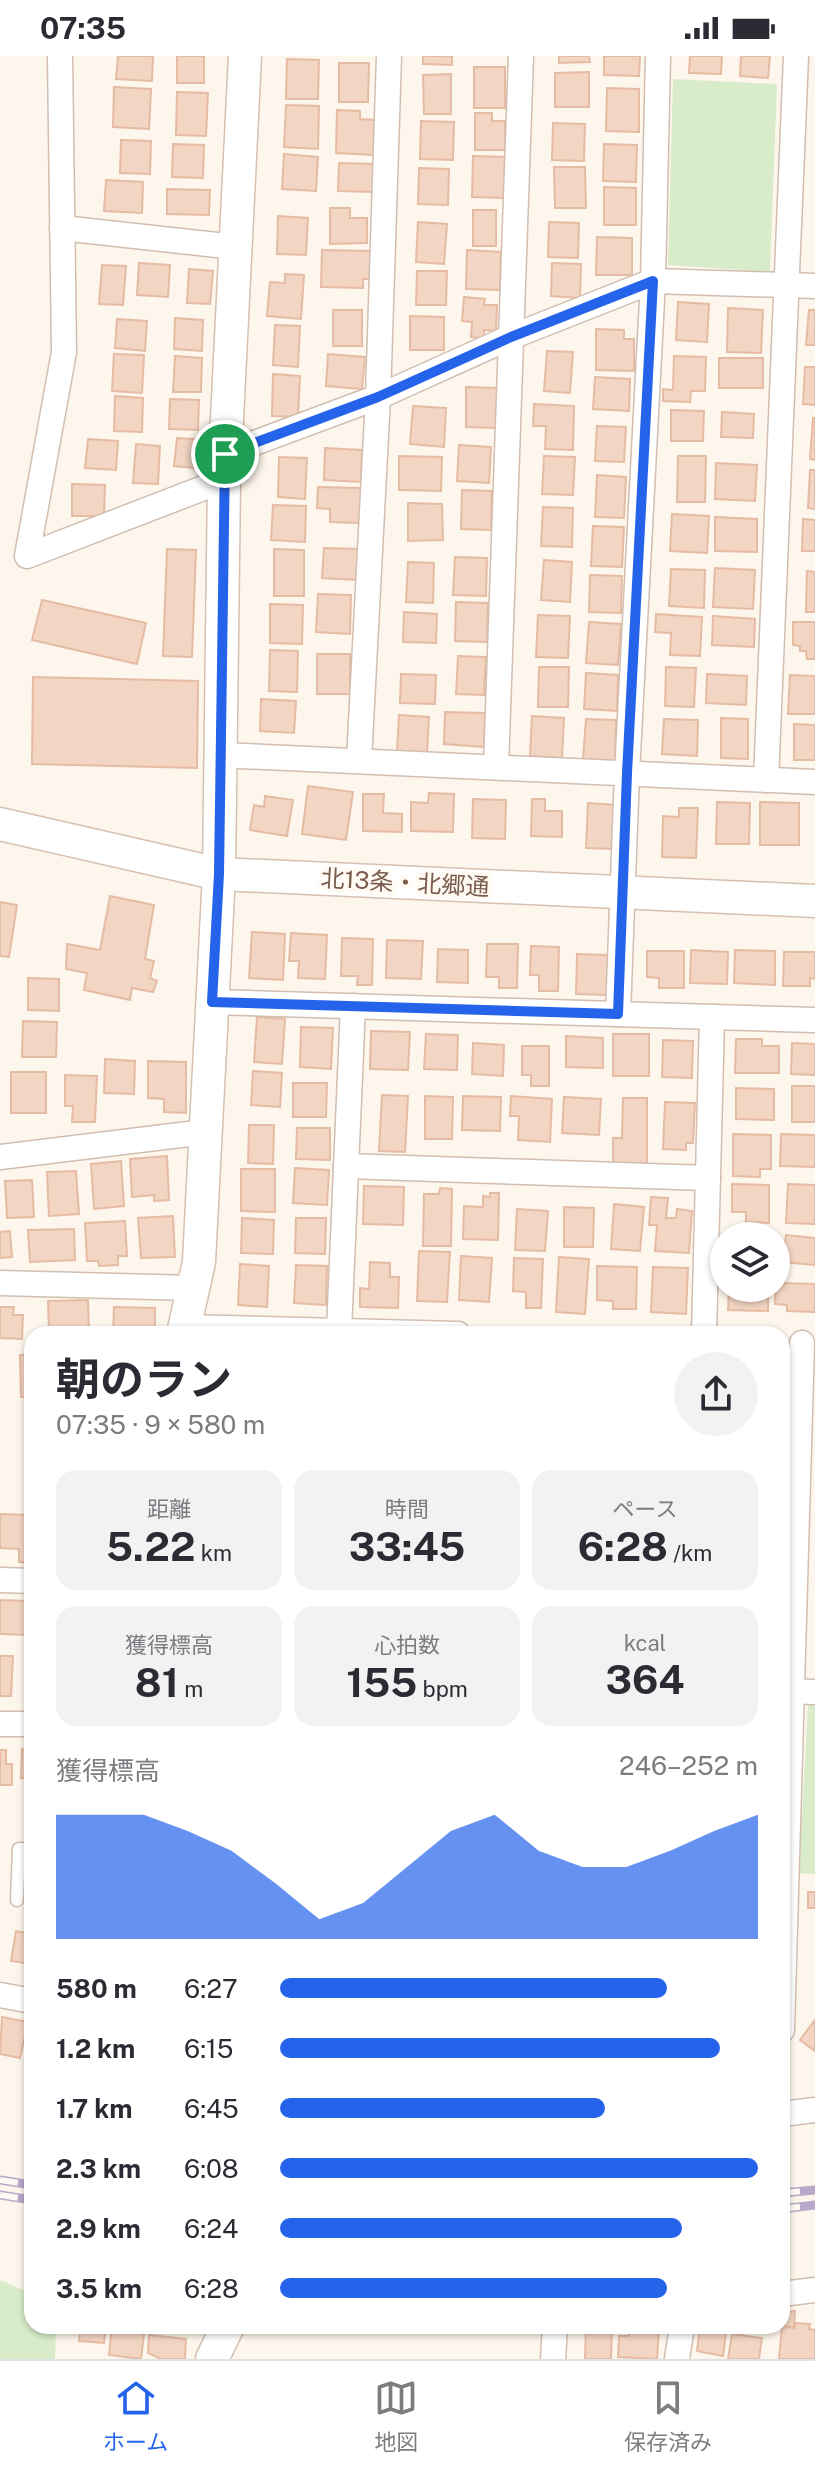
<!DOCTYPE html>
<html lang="ja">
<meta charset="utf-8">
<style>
:root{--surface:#fff;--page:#f2f2f3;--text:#2b2b33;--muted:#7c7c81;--line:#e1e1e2;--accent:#2563eb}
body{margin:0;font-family:"Public Sans","Noto Sans JP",sans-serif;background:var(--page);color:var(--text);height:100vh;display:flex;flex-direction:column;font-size:30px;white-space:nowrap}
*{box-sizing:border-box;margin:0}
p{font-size:26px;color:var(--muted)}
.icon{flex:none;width:44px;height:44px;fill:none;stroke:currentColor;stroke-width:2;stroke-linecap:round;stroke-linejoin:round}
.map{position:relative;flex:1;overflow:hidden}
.sheet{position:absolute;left:24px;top:1270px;width:766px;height:1008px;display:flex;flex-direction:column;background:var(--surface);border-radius:24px;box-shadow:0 2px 6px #0004}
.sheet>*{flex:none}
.tools{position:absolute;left:710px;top:1166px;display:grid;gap:16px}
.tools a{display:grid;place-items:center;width:80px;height:80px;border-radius:50%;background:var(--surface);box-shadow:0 2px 6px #0004;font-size:40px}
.pin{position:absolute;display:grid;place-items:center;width:68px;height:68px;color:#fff;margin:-34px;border:4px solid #fff;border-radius:50%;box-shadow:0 2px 8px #0007}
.round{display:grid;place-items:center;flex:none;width:84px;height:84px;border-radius:42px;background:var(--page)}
.head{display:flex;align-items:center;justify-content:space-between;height:136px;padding:0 32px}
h1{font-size:44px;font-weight:700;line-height:60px}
.stats{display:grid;grid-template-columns:repeat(3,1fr);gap:12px;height:136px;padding:8px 32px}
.stats div{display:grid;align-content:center;border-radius:20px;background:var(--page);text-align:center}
.stats b{font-size:40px;font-weight:700}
.stats small{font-size:22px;font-weight:400}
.stats p{font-size:22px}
.chart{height:224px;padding:16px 32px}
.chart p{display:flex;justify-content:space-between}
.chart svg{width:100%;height:144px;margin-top:8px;fill:var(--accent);opacity:.7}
ul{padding:0 32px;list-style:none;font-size:26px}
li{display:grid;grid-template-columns:128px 96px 1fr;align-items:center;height:60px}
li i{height:20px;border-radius:10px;background:var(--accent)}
.status{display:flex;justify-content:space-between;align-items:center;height:56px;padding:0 40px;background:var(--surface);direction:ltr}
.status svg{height:22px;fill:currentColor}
.tabs{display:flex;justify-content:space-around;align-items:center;height:112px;border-top:2px solid var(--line);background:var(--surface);font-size:22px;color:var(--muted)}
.tabs a{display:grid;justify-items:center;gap:4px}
.tabs .active{color:var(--accent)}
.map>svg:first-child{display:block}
</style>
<div class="status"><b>07:35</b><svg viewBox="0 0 49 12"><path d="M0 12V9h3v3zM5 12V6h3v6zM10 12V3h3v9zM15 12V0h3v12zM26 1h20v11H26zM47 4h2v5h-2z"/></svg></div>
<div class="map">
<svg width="815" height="2303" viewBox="0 0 815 2303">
<rect width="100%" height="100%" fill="#fdf6ec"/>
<g fill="#d8ecc9">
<polygon points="673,23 777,28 770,216 668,209"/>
<polygon points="808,1649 815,1649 815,1818 799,1817"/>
<polygon points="0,2224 32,2238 32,2270 56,2270 55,2303 0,2303"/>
</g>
<g fill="#f3d5c3" stroke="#e6bba3" stroke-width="2">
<polygon points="118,0 153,0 152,25 116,23"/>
<rect x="177" y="0" width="27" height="27"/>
<polygon points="423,0 452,0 452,9 423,8"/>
<polygon points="559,0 589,0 590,6 559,7"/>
<polygon points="604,0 640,0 639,20 604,19"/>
<polygon points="690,0 722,0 721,18 689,17"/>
<polygon points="741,0 770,0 768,22 740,20"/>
<polygon points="287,3 319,4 318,43 286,43"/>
<polygon points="339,7 369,7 368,46 339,46"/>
<rect x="474" y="11" width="31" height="41"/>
<polygon points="589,16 589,51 555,51 555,17"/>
<polygon points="451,18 451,58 424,58 423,19"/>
<polygon points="114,31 151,33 149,73 113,71"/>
<polygon points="607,32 639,33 639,76 606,75"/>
<polygon points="177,36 208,37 206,80 176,79"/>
<polygon points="286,49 319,50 318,93 284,91"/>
<polygon points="337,54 360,55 360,63 375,64 374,99 336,97"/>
<polygon points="475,57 492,57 492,65 505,65 505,94 475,94"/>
<polygon points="421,65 454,66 453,104 420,103"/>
<polygon points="553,67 585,68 584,105 552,104"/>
<polygon points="121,84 151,85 150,118 120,117"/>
<polygon points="173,88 204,89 203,122 172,121"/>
<polygon points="604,88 637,89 636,126 603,125"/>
<polygon points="284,98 318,101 316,135 282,133"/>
<polygon points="473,100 505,101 504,142 472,141"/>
<polygon points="339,107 374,108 373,136 338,135"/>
<polygon points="554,111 585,111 586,152 555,152"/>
<polygon points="419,112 449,113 448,149 418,148"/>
<polygon points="106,124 143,126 142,157 104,155"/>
<polygon points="604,131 636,132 636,169 604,169"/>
<polygon points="167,133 210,134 209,159 167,158"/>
<polygon points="330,152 350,152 350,162 367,162 367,187 330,188"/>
<rect x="473" y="154" width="23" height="36"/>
<polygon points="278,160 308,162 306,199 277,198"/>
<polygon points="418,166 447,168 444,208 416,206"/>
<polygon points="549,166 579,167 578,202 548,201"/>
<polygon points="597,181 632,182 632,219 596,219"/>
<polygon points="322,194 372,195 371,223 363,223 363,232 321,231"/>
<polygon points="467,194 501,196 500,234 466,233"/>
<polygon points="139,207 170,209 168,241 137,239"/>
<polygon points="552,207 581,208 580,242 551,240"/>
<polygon points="102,209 126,210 123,249 99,248"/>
<polygon points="189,213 213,215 210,248 187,247"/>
<polygon points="417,215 447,215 446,249 416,249"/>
<polygon points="285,218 304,219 301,263 267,260 270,226 285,227"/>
<polygon points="464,241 485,243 484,249 497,249 496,275 484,274 484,282 471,281 472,266 462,265"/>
<polygon points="678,246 709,248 707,286 676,284"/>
<polygon points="728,252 763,254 761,297 727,296"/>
<rect x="333" y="254" width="29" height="36"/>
<polygon points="809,254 815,254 815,289 806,289"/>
<polygon points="410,260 444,261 444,294 410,294"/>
<polygon points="175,262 203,264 202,295 174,293"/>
<polygon points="117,263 147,265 145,295 115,292"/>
<polygon points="275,269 300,270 298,311 273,309"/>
<polygon points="596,273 624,274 624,283 634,283 634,315 596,314"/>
<polygon points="547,295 573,296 570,337 544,335"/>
<polygon points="114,298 144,299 142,337 112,335"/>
<polygon points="328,298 365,301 362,333 326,330"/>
<polygon points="175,300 202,302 201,336 173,336"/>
<polygon points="674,300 706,301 705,335 691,335 690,346 663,345 663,333 673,334"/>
<rect x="719" y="302" width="44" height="30"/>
<polygon points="805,311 815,311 815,349 803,348"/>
<polygon points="273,318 300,320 298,361 272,360"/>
<polygon points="595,321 630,323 629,355 593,353"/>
<polygon points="466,331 498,332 497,372 466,371"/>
<polygon points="115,340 143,342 142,376 114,375"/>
<polygon points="170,343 199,344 198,374 169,373"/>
<polygon points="534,348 574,350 573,394 545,393 546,370 533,370"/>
<polygon points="413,350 446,352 444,391 410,388"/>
<polygon points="671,354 704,355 703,385 671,385"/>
<polygon points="722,356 754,358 753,382 721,381"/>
<polygon points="813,362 815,362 815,404 810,403"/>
<polygon points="597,370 626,371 624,406 595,405"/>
<polygon points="177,382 210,384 208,413 174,410"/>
<polygon points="88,383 118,385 116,414 85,412"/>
<polygon points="136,388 160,390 158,428 133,427"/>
<polygon points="459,389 491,391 489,427 457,425"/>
<polygon points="325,392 362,394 361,426 324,424"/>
<polygon points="399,400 442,401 441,435 399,434"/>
<polygon points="544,400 575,401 573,439 542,438"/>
<polygon points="678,400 706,400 705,446 677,446"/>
<polygon points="279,401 307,402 305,443 278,441"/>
<polygon points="716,407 757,409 755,445 715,443"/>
<polygon points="810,414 815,414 815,453 808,452"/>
<polygon points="597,419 626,421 624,462 595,461"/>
<polygon points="72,428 105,429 104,460 72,460"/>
<polygon points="318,431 362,432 360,467 330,466 330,453 317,452"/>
<polygon points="462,434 492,435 491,474 461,473"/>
<polygon points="408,447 442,448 443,484 408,485"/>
<polygon points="273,449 306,450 305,486 271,484"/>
<polygon points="543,451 573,452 572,491 541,490"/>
<polygon points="672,458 709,460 707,497 670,495"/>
<polygon points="715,461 757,463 757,496 715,495"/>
<polygon points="803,463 815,464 815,495 802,495"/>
<polygon points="593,470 624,471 622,511 591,510"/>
<polygon points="324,492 359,493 357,524 322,522"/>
<polygon points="167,493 196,494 192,601 163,600"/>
<polygon points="274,493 304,494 304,540 274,540"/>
<polygon points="455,501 487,502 486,540 453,539"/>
<polygon points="544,504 572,506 570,546 541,544"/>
<polygon points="408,506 434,507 433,547 406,546"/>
<polygon points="715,512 755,514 753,553 713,551"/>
<polygon points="671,513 705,514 704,552 669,550"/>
<polygon points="807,515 815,516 815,556 806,556"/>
<polygon points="590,519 622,520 621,557 589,556"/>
<polygon points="318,538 351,539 350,578 316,576"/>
<polygon points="42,544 146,567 137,608 32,584"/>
<polygon points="456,546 488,547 487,586 455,585"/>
<polygon points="270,548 303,549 302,588 270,587"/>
<polygon points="404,556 437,558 436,587 403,586"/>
<polygon points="656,558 702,561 700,600 670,599 671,577 655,576"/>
<polygon points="538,559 570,560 568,602 536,601"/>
<polygon points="713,560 755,563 754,591 712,589"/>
<polygon points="589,566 621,568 618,609 586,607"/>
<polygon points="793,566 815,566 815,603 807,603 806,595 800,595 800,590 793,589"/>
<polygon points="270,594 298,595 297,636 269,635"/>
<rect x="317" y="598" width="33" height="40"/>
<polygon points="458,600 486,601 484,639 456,638"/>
<polygon points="539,611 569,611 568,651 538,651"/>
<polygon points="666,611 696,612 694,651 665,650"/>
<polygon points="586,617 618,619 617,655 584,653"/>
<polygon points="401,618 436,619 435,648 400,647"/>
<polygon points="707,618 747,620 746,649 706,647"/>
<polygon points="790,619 815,620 815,658 788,658"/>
<polygon points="33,621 198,625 197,712 32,708"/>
<polygon points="261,643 296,645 294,677 260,675"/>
<polygon points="445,656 485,657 484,691 444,688"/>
<polygon points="399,659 429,661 427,696 397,695"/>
<polygon points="532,660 564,662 562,702 530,700"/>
<polygon points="721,662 748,663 748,703 721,702"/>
<polygon points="586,663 616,664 615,705 583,703"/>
<polygon points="664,663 698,664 697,700 662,698"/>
<polygon points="794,668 815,669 815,704 794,704"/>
<polygon points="308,730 353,736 346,784 302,778"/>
<polygon points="429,737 454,738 453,776 411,775 411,746 428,747"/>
<polygon points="363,738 384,738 383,757 402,758 402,776 363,775"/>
<polygon points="265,740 293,744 287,780 250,774 254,749 264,751"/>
<polygon points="473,743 506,744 505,783 472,782"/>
<polygon points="532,743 545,743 545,755 562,755 562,781 531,780"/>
<polygon points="717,746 750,747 749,788 716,788"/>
<polygon points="760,746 799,747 799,789 760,789"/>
<polygon points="588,747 615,749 614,793 586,792"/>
<polygon points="679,752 698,752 696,802 662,801 663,760 679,761"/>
<polygon points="110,840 154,849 145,903 154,905 150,922 157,925 153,936 132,932 130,944 84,934 87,917 66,913 67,888 100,894"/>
<polygon points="0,846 17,849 9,901 0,900"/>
<polygon points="252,876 285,878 283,924 249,922"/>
<polygon points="291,877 327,879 325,923 298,922 299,905 289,905"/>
<polygon points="342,882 373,883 372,929 357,929 358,920 341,920"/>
<polygon points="387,884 423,885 421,923 386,922"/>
<polygon points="487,888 518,888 517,932 499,932 499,921 486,921"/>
<polygon points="531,890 559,891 558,935 539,935 539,919 530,919"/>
<polygon points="438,893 468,894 468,927 437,926"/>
<polygon points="691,894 728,896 727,928 690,927"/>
<polygon points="735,894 775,895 775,929 734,927"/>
<polygon points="647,895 684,895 684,932 659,932 659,922 647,921"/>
<polygon points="784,896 815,896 815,923 810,922 810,930 783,930"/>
<polygon points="577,898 608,899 607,939 576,938"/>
<polygon points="28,922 59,923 59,955 28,954"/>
<polygon points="257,961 285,963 282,1008 254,1006"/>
<polygon points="23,965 57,966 56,1001 22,1001"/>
<polygon points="301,971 333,972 331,1013 300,1011"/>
<polygon points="371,975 410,976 408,1014 370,1013"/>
<polygon points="426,978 458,979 457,1014 424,1013"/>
<rect x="613" y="978" width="36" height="42"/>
<polygon points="566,980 603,982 603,1012 566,1011"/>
<polygon points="736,983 762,983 762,990 779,990 779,1017 735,1017"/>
<polygon points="663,984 693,985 692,1022 662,1021"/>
<polygon points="473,987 504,989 503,1020 472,1018"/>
<polygon points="792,987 815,988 815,1019 791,1018"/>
<polygon points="522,990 549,990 549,1030 531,1030 531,1019 522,1019"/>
<polygon points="105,1003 135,1005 134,1038 104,1037"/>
<polygon points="148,1005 186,1006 186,1057 164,1056 164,1043 148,1042"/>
<polygon points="253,1015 282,1017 280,1051 251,1049"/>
<rect x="11" y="1016" width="35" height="41"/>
<polygon points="65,1019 97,1020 95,1066 72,1066 73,1050 65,1050"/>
<polygon points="293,1027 327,1027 326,1061 293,1061"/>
<rect x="792" y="1030" width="23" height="36"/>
<polygon points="736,1032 774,1033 774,1064 736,1063"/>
<polygon points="382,1039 408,1040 405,1096 379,1095"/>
<polygon points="425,1040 453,1041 452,1083 425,1083"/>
<polygon points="463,1040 501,1041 500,1075 462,1074"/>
<polygon points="511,1040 552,1043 550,1086 518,1084 519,1060 510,1060"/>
<polygon points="564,1041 601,1043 599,1079 562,1077"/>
<polygon points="623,1042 647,1042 647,1107 613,1107 613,1082 622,1082"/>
<polygon points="665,1046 695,1047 693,1087 686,1087 686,1094 663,1093"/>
<polygon points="249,1069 274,1069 273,1108 248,1107"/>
<polygon points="297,1072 330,1072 330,1104 296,1103"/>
<polygon points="733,1078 771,1079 771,1113 760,1113 760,1121 733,1120"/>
<polygon points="781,1078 815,1079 815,1111 780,1110"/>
<polygon points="167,1100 169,1144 154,1145 154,1139 132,1141 130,1103"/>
<polygon points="121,1105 124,1150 94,1153 91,1108"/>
<polygon points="295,1112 329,1114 327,1149 293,1147"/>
<polygon points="241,1113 275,1113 275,1156 241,1155"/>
<polygon points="76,1115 79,1158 49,1160 47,1116"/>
<polygon points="32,1124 34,1161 7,1162 5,1125"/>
<polygon points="732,1128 769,1129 769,1167 746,1166 746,1156 732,1156"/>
<polygon points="788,1128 815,1129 815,1168 786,1167"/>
<polygon points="364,1130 404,1131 403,1169 363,1168"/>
<polygon points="440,1132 452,1133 451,1190 423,1190 424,1138 439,1138"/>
<polygon points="490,1137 499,1137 498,1184 463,1183 464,1150 483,1151 483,1140 490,1141"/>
<polygon points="651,1141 668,1142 666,1162 676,1162 677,1153 692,1155 689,1197 655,1195 657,1169 649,1169"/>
<polygon points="614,1148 644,1151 640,1195 611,1193"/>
<polygon points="564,1151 594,1152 593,1191 564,1191"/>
<polygon points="517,1153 548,1155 545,1195 515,1194"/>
<polygon points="173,1160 175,1201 141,1202 138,1162"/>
<polygon points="242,1162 274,1164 273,1198 241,1197"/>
<polygon points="296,1162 326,1162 325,1198 295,1197"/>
<polygon points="125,1165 127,1200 118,1200 118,1209 99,1210 98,1205 87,1205 85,1167"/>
<polygon points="74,1173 75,1204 30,1206 28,1174"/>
<polygon points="10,1175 12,1201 0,1202 0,1176"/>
<polygon points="730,1177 767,1178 767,1180 730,1180"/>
<polygon points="786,1179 815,1182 815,1209 783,1206"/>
<polygon points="419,1195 450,1196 447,1246 417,1245"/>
<polygon points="461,1200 492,1202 489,1246 459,1244"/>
<polygon points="559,1201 589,1203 585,1258 556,1256"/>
<polygon points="514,1202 543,1203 541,1252 526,1252 526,1236 513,1235"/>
<polygon points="370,1206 390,1207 390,1221 399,1221 398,1252 360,1251 360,1232 369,1233"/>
<polygon points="240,1208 269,1210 267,1251 238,1249"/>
<polygon points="296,1209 327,1210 326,1249 294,1247"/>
<polygon points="597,1210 637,1211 636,1253 613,1253 613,1245 597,1244"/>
<polygon points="653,1211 688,1212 686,1258 651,1256"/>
<polygon points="776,1227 815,1228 815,1256 787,1255 787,1249 775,1248"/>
<polygon points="729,1232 768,1232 768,1255 728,1254"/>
<polygon points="88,1244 89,1278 49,1278 48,1245"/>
<polygon points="0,1251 14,1251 13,1259 23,1259 22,1283 0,1282"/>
<polygon points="114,1251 155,1252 155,1275 146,1275 146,1278 113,1278"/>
<polygon points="20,1299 32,1299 32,1341 21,1341"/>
<polygon points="782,1315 785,1315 784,1390 782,1390"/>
<polygon points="0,1458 32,1459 32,1507 19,1506 19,1493 0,1492"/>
<polygon points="0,1544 28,1545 28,1558 31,1558 31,1579 0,1578"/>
<polygon points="0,1600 13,1600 11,1640 0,1640"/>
<polygon points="22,1693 32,1694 32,1723 21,1722"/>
<polygon points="0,1694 6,1694 6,1708 12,1708 12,1729 0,1729"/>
<rect x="808" y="1836" width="7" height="16"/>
<polygon points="16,1875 32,1878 32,1908 11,1905"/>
<polygon points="2,1961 28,1966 20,2002 0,1998"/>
<polygon points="815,1964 815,1995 800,1984"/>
<polygon points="795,2255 794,2271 775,2270 782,2270 782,2257"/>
<polygon points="795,2267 810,2268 809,2273 815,2274 815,2303 779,2303 782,2271 795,2272"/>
<polygon points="81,2270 106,2270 104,2287 79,2285"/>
<polygon points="112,2270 145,2270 141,2303 109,2299"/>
<polygon points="586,2270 612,2271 611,2303 585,2303"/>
<polygon points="700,2270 727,2270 723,2300 697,2295"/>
<polygon points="630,2272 659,2274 657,2303 618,2301 619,2280 629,2280"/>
<polygon points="732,2278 762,2282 759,2303 728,2303"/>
<polygon points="149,2279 186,2283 185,2303 161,2303 148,2297"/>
</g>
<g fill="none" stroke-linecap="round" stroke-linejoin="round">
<defs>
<polyline id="lane" points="17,1844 19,1793 32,1793"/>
<g id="street">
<polyline points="60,0 64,296 27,500 224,424"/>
<polyline points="62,172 235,191"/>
<polyline points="225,398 378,341 511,281 653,225 815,230"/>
<polyline points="220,699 815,726"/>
<polyline points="359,705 378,341 389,0"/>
<polyline points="496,711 521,0"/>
<polyline points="766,724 796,0"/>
<polyline points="212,946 815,964"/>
<polyline points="618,958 627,717 653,225 658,0"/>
<polyline points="0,1101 205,1076"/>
<polyline points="346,1110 708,1122"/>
<polyline points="0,1227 193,1232"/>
<polyline points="184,1271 458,1278"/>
<polyline points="339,1275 353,950"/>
<polyline points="704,1278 712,961"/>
<polyline points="0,1524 32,1525"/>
<polyline points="782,1635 815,1636"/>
<polyline points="0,1668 32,1668"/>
<polyline points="0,1939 32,1945"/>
<polyline points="782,1974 802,1287"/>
<polyline points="782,2058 815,2054"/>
<polyline points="782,2238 815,2234"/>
<polyline points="553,2303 555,2270"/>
<polyline points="677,2303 682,2270"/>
</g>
<g id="secondary">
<polyline points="0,768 219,818 815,845"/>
<polyline points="183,1278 199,1206 219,818 224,424 245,0"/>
<polyline points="212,2303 228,2270"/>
</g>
</defs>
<use href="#lane" stroke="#d1beb0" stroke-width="15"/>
<use href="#street" stroke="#d1beb0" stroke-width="27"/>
<use href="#secondary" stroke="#d6c0b0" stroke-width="35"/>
<use href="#lane" stroke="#fff" stroke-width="12"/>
<use href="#street" stroke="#fff" stroke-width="24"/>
<use href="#secondary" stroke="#fff" stroke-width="32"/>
<defs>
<g id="rail">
<polyline points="0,2124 32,2129"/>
<polyline points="782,2137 815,2134"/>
<polyline points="0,2139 32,2144"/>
<polyline points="782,2153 815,2149"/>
</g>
</defs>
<use href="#rail" stroke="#b9a8c9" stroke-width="9"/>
<use href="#rail" stroke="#fffaf3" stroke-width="6" stroke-dasharray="18" stroke-linecap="butt"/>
</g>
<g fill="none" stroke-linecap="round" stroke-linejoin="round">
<defs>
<polygon id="route" points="653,225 627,717 618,958 212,946 219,818 225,398 378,341 511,281"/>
</defs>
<use href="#route" stroke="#fff" stroke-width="16"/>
<use href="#route" stroke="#2563eb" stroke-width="10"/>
</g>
<g text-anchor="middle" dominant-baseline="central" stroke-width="8" stroke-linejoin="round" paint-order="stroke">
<g font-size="24" fill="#7a5c4d" stroke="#fffaf3">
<text transform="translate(405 826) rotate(3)">北13条・北郷通</text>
</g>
</g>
</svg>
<div class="tools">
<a><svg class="icon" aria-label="layers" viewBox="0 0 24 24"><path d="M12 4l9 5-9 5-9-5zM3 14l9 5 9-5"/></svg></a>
</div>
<div class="pin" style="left:225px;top:398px;background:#1e9e55"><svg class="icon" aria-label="arrive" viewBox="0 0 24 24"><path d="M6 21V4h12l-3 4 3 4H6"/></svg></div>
<section class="sheet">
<div class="head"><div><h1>朝のラン</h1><p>07:35 · 9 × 580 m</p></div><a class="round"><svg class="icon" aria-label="share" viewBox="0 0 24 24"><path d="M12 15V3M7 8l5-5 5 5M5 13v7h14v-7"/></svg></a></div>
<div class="stats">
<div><p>距離</p><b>5.22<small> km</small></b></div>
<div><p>時間</p><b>33:45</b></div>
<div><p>ペース</p><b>6:28<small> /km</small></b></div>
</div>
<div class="stats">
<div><p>獲得標高</p><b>81<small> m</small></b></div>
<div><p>心拍数</p><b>155<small> bpm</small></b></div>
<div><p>kcal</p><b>364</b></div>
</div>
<div class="chart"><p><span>獲得標高</span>246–252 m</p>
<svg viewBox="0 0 160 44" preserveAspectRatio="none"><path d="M0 44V6L10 6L20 6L30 11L40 17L50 27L60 38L70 33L80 22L90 11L100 6L110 17L120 22L130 22L140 17L150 11L160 6V44z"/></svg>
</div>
<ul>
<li><b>580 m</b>6:27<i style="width:81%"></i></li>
<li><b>1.2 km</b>6:15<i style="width:92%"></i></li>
<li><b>1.7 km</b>6:45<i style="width:68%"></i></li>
<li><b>2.3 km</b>6:08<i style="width:100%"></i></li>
<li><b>2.9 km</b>6:24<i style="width:84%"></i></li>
<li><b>3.5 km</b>6:28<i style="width:81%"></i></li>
</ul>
</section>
</div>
<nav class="tabs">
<a class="active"><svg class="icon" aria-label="home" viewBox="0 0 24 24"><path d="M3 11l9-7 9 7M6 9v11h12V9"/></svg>ホーム</a>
<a><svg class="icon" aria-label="map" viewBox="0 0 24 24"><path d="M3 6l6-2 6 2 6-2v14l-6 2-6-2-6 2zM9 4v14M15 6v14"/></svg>地図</a>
<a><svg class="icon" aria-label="saved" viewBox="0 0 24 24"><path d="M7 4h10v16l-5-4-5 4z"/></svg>保存済み</a>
</nav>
